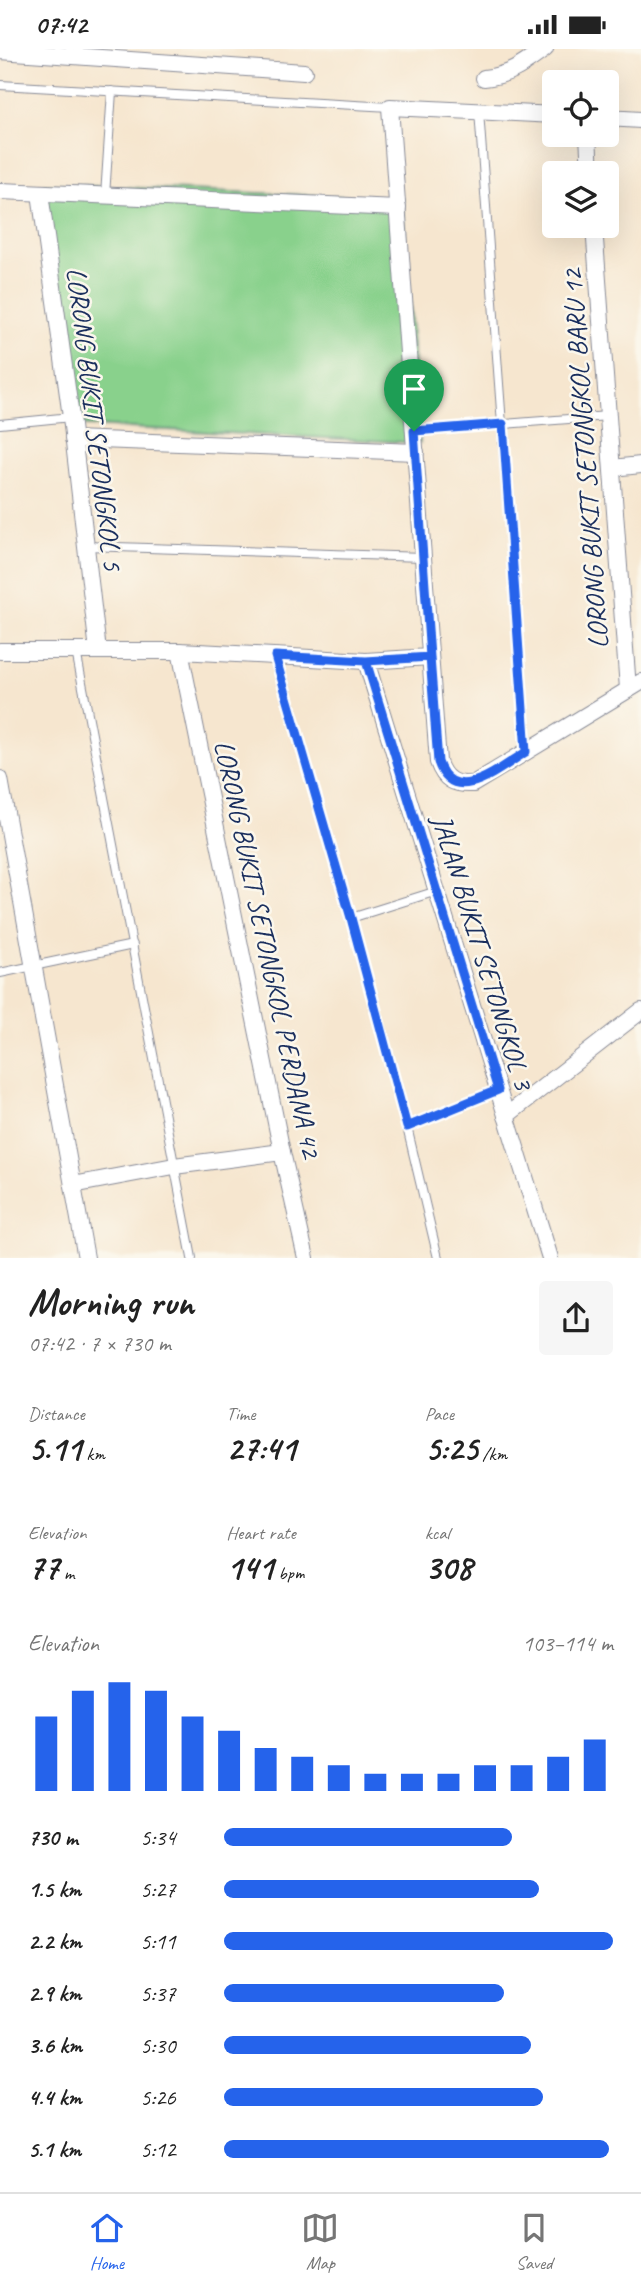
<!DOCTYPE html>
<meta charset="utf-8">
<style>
:root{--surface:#fff;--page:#f6f6f6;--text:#222;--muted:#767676;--line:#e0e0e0;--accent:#2563eb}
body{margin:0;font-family:Caveat,sans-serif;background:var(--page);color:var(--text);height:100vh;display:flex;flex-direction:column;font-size:26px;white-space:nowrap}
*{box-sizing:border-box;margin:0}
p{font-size:23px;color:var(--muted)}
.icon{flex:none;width:38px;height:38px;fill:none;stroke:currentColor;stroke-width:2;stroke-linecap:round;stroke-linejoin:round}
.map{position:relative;height:1209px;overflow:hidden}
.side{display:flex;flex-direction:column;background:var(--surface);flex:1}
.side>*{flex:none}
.fabs{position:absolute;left:542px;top:21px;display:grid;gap:14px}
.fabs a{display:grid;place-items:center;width:77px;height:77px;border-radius:7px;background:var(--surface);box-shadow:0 7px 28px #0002;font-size:35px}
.pin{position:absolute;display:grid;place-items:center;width:60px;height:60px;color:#fff;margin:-72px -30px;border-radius:50% 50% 50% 0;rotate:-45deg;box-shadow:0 0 7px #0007}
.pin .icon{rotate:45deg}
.round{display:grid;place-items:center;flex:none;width:74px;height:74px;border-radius:7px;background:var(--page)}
.headline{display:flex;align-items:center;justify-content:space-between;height:119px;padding:0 28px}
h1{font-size:38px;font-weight:700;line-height:52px}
.figures{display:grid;grid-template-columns:repeat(3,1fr);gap:10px;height:119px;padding:7px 28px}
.figures div{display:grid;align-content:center}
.figures b{font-size:35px;font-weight:700}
.figures small{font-size:19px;font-weight:400}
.figures p{font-size:19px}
.chart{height:196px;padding:14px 28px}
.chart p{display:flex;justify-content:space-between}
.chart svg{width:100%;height:126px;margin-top:7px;stroke:var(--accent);stroke-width:6}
ul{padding:0 28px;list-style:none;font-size:23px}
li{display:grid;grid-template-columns:112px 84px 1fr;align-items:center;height:52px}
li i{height:18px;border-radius:9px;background:var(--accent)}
.status{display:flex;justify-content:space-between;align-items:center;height:49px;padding:0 35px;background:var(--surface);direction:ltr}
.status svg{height:19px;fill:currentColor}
.tabs{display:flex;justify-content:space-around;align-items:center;height:98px;border-top:2px solid var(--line);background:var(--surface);font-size:19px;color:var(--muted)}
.tabs a{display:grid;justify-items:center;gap:4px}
.tabs .on{color:var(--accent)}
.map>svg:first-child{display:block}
</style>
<div class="status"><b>07:42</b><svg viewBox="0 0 49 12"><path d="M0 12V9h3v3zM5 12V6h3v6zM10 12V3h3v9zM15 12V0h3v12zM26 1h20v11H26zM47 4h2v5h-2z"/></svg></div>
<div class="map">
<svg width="641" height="1209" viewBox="0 0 641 1209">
<rect width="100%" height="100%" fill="#fbf7ec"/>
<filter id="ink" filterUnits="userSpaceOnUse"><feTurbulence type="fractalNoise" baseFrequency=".0143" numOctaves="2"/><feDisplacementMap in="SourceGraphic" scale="14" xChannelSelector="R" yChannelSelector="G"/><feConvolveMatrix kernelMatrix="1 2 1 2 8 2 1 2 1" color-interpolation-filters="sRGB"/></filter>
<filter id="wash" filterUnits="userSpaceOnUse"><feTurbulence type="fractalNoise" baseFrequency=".00686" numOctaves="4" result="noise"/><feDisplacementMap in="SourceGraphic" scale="28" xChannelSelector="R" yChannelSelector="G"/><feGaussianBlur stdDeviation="1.57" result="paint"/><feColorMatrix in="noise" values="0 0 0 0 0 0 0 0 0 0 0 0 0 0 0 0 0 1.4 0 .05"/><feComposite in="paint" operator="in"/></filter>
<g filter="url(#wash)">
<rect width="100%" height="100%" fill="#f6e6cf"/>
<polygon fill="#89d18c" stroke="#528075" stroke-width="2" points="44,135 402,150 420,394 72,376 71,349"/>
</g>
<g filter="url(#ink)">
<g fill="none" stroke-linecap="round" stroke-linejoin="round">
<defs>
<g id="service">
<polyline points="0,36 390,58"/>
<polyline points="479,62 526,703"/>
<polyline points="105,147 112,42"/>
<polyline points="0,375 71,368"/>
<polyline points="414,382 608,367"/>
<polyline points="85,497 423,508"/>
<polyline points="76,602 192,1209"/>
<polyline points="275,607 351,869 407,1078 438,1209"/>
<polyline points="351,869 437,842"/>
<polyline points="0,924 133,896"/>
<polyline points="407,1078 498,1041"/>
</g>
<g id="minor">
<polyline points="0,2 304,23"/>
<path d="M484 29C511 26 524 15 545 0"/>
<path d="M555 66 390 58 438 713C444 731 454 736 473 735L641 633"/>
<polyline points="607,69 641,71"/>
<polyline points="588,86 590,124"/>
<polyline points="0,142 398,159"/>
<polyline points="40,144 71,368 98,602"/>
<polyline points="594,177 628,640"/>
<polyline points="73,390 416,403"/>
<polyline points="612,419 641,416"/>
<polyline points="0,602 180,602 366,612 430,608"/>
<polyline points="180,602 282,1103 306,1209"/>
<polyline points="366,612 550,1209"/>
<polyline points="0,730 86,1209"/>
<polyline points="506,1067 641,962"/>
<polyline points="73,1136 174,1117 282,1103"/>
</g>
</defs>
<use href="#service" stroke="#888a96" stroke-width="10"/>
<use href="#minor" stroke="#888a96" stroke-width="18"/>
<use href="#service" stroke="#fff" stroke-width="8"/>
<use href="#minor" stroke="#fff" stroke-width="16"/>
</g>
</g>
<g fill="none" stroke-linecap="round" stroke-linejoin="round" filter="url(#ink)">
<defs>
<path id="route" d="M414 382 430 608 366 612 275 607 351 869 407 1078 498 1041 366 612 430 608 438 713C454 760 501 718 526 703L503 375 414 382"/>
</defs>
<use href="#route" stroke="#fff" stroke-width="14"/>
<use href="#route" stroke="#2563eb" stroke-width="9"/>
</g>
<g text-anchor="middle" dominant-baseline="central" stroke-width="5" stroke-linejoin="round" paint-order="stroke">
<g font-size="28" fill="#1b2f5e" stroke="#fbf7ec">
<text transform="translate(95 370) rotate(83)">LORONG BUKIT SETONGKOL 5</text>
<text transform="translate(585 410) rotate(-94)">LORONG BUKIT SETONGKOL BARU 12</text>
<text transform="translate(268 900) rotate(78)">LORONG BUKIT SETONGKOL PERDANA 42</text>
<text transform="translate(483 903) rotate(73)">JALAN BUKIT SETONGKOL 3</text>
</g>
</g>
</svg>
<div class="fabs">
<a><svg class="icon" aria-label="locate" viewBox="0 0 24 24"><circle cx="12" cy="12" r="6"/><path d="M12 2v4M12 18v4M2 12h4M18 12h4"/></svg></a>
<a><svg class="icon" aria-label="layers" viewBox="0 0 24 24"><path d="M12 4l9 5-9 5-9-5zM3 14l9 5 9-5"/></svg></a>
</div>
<div class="pin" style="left:414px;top:382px;background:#1e9e55"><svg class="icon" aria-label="arrive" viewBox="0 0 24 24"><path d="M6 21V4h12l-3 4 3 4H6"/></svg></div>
</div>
<section class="side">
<div class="headline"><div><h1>Morning run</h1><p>07:42 · 7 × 730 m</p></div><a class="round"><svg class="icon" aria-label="share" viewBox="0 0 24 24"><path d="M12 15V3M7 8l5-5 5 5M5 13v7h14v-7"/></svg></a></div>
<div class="figures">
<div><p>Distance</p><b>5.11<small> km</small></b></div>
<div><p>Time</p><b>27:41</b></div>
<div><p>Pace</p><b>5:25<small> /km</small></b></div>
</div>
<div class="figures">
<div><p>Elevation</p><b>77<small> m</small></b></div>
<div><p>Heart rate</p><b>141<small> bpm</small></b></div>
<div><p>kcal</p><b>308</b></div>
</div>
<div class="chart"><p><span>Elevation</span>103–114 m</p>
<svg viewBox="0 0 160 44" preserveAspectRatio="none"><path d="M5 44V18M15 44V9M25 44V6M35 44V9M45 44V18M55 44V23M65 44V29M75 44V32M85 44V35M95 44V38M105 44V38M115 44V38M125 44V35M135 44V35M145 44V32M155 44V26"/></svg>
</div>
<ul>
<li><b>730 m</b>5:34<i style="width:74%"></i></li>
<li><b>1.5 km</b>5:27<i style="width:81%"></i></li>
<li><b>2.2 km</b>5:11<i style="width:100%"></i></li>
<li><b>2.9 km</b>5:37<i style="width:72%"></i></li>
<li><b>3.6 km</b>5:30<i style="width:79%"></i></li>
<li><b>4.4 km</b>5:26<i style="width:82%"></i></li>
<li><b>5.1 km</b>5:12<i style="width:99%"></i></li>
</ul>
</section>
<nav class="tabs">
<a class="on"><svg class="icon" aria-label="home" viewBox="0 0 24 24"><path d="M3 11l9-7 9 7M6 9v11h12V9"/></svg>Home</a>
<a><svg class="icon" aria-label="map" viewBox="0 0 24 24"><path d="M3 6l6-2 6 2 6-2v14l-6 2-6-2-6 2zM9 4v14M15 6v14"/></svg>Map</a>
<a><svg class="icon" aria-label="saved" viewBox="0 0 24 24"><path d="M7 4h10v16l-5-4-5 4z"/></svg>Saved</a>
</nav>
